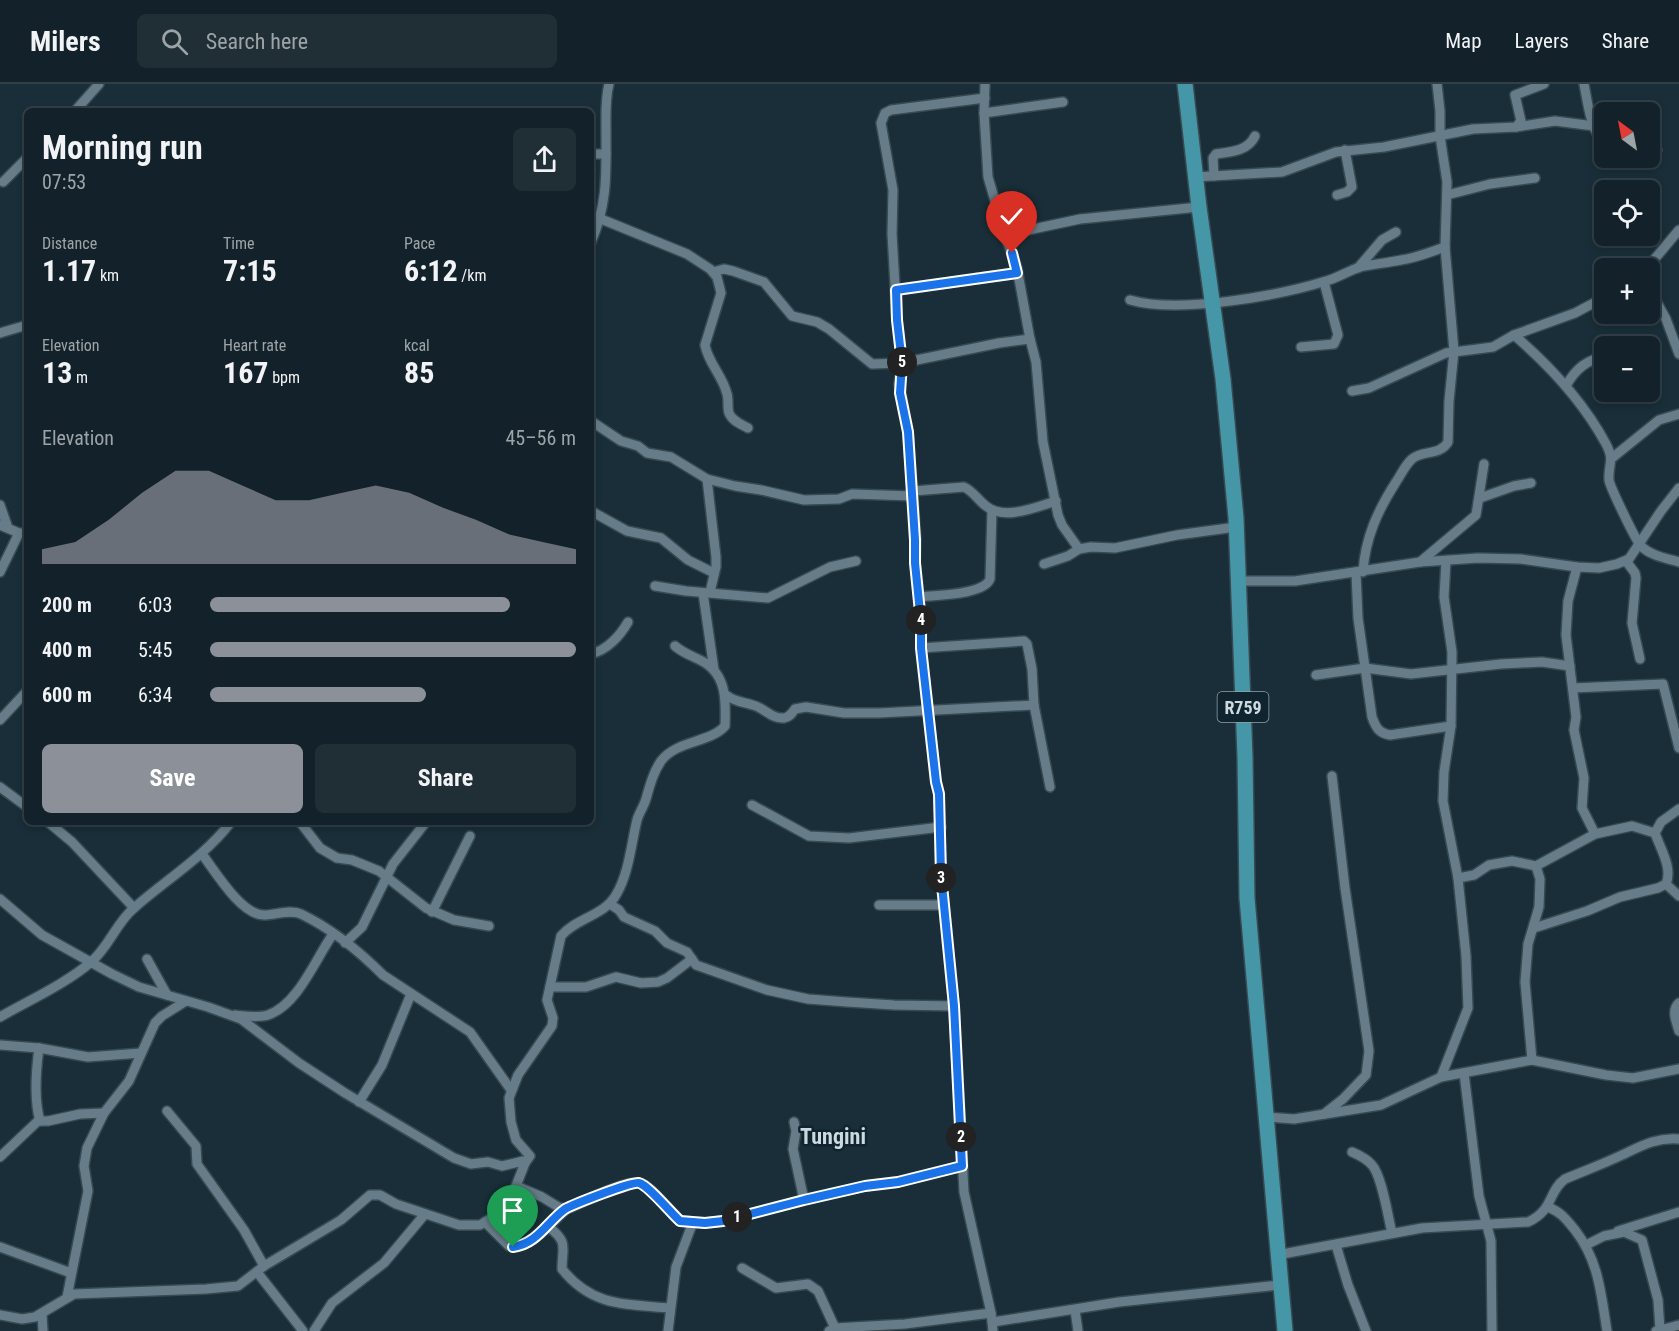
<!DOCTYPE html>
<meta charset="utf-8">
<style>
:root{--surface:#13222a;--page:#202f36;--text:#f1f3f6;--muted:#9da4a8;--line:#323f47;--accent:#8c9099}
body{margin:0;font-family:"Roboto Condensed",sans-serif;background:var(--page);color:var(--text);height:100vh;display:flex;flex-direction:column;font-size:22px;white-space:nowrap}
*{box-sizing:border-box;margin:0}
p{font-size:20px;color:var(--muted)}
.icon{flex:none;width:33px;height:33px;fill:none;stroke:currentColor;stroke-width:2;stroke-linecap:round;stroke-linejoin:round}
.map{position:relative;flex:1;overflow:hidden}
.side{position:absolute;left:24px;top:24px;width:570px;height:717px;display:flex;flex-direction:column;background:var(--surface);border-radius:9px;box-shadow:0 3px 9px #0003,0 0 0 2px var(--line)}
.side>*{flex:none}
.needle{width:39px;rotate:328deg}
.tools{position:absolute;left:1594px;top:18px;display:grid;gap:12px}
.tools a{display:grid;place-items:center;width:66px;height:66px;border-radius:9px;background:var(--surface);box-shadow:0 3px 9px #0003,0 0 0 2px var(--line);font-size:30px}
.pin{position:absolute;display:grid;place-items:center;width:51px;height:51px;color:#fff;margin:-62px -26px;border-radius:50% 50% 50% 0;rotate:-45deg;box-shadow:0 0 6px #0007}
.pin .icon{rotate:45deg}
.km{position:absolute;width:30px;height:30px;margin:-15px;border-radius:50%;background:#222;color:#fff;font-size:16px;line-height:30px;text-align:center}
.round{display:grid;place-items:center;flex:none;width:63px;height:63px;border-radius:9px;background:var(--page)}
.headline{display:flex;align-items:center;justify-content:space-between;height:102px;padding:0 18px}
h1{font-size:33px;font-weight:700;line-height:45px}
.figures{display:grid;grid-template-columns:repeat(3,1fr);gap:9px;height:102px;padding:6px 18px}
.figures div{display:grid;align-content:center}
.figures b{font-size:30px;font-weight:700}
.figures small{font-size:16px;font-weight:400}
.figures p{font-size:16px}
.chart{height:168px;padding:12px 18px}
.chart p{display:flex;justify-content:space-between}
.chart svg{width:100%;height:108px;margin-top:6px;fill:var(--accent);opacity:.7}
.cta{display:flex;gap:12px;margin-top:auto;padding:12px 18px}
.cta a{flex:1;height:69px;border-radius:9px;background:var(--accent);color:#fff;font-size:24px;font-weight:700;line-height:69px;text-align:center}
.cta a+a{background:var(--page);color:var(--text)}
ul{padding:0 18px;list-style:none;font-size:20px}
li{display:grid;grid-template-columns:96px 72px 1fr;align-items:center;height:45px}
li i{height:15px;border-radius:8px;background:var(--accent)}
header{display:flex;align-items:center;gap:36px;box-sizing:border-box;height:84px;padding:0 30px;background:var(--surface);border-bottom:2px solid var(--line)}
header strong{font-size:28px}
nav{display:flex;gap:33px;margin-inline-start:auto;font-size:21px}
.search{width:420px;height:54px;background:var(--page);display:flex;align-items:center;gap:15px;box-sizing:border-box;padding:0 21px;border-radius:9px;color:var(--muted);font-size:22px}
.map>svg:first-child{display:block}
</style>
<header>
<strong>Milers</strong>
<div class="search"><svg class="icon" aria-label="search" viewBox="0 0 24 24"><circle cx="10" cy="10" r="6"/><path d="M15 15l6 6"/></svg>Search here</div>
<nav><a>Map</a><a>Layers</a><a>Share</a></nav>
</header>
<div class="map">
<svg width="1679" height="1247" viewBox="0 0 1679 1247">
<rect width="100%" height="100%" fill="#192e38"/>
<g fill="none" stroke-linecap="round" stroke-linejoin="round">
<defs>
<g id="street">
<polyline points="985,0 984,29 988,93 1005,151 1017,184 1030,255 1036,278 1043,358 1058,431 1062,441 1079,465"/>
<path d="M1584 0C1587 15 1591 50 1605 59"/>
<polyline points="985,14 891,26 885,29 881,39 893,106 892,150 897,236 902,279 899,300 908,348 916,456 915,479 922,538 921,564 936,698 939,710 941,791 954,922 964,1108 991,1229 993,1247"/>
<polyline points="75,27 99,0"/>
<polyline points="984,29 1063,18"/>
<polyline points="1516,43 1555,37 1594,42"/>
<polyline points="1650,66 1657,66"/>
<polyline points="591,70 606,70"/>
<path d="M1214 92 1213 74 1216 70C1231 68 1248 67 1255 52"/>
<polyline points="1195,93 1282,88 1336,68 1384,63 1473,45 1516,43 1521,37 1515,11 1544,0"/>
<polyline points="3,98 27,74"/>
<polyline points="1337,111 1347,108 1352,103 1345,66"/>
<polyline points="1447,111 1490,100 1535,94"/>
<path d="M601 135 687 170 710 185 717 193 721 209 705 261C708 279 723 292 727 310 729 316 727 323 729 329 732 337 741 340 748 344"/>
<polyline points="1005,151 1080,135 1199,123"/>
<path d="M591 158C608 120 606 88 606 47 606 31 605 16 609 0"/>
<polyline points="1358,184 1382,156 1396,148"/>
<polyline points="1647,184 1679,146"/>
<polyline points="713,188 724,185 733,187 764,198 792,232 817,238 829,245 872,280 902,279 999,259 1030,255"/>
<polyline points="896,206 1017,189"/>
<polyline points="1650,206 1666,235 1679,270"/>
<path d="M1130 216C1178 230 1277 212 1326 197 1337 194 1348 187 1360 183 1373 180 1387 179 1401 176 1416 174 1430 168 1445 163"/>
<polyline points="0,249 27,241"/>
<path d="M1514 251C1550 282 1583 317 1606 360 1615 377 1608 380 1609 396 1610 403 1636 457 1641 462 1651 472 1666 474 1679 478"/>
<polyline points="1301,263 1334,260 1338,251 1324,198"/>
<path d="M1566 302C1574 287 1587 275 1605 273"/>
<polyline points="1352,307 1369,304 1446,269 1493,263 1514,251 1575,229 1605,213"/>
<polyline points="591,337 621,357 638,362 647,369 671,373 707,395 735,402 761,406 804,416 839,415 852,410 913,412"/>
<polyline points="1612,374 1659,336 1679,330"/>
<polyline points="707,395 716,473 716,483 710,508"/>
<path d="M913 407 964 403C973 407 978 416 986 422 1004 437 1036 423 1056 417"/>
<polyline points="1480,414 1514,402 1531,399"/>
<polyline points="0,421 8,444"/>
<polyline points="591,427 627,447 661,454 688,476 714,489"/>
<polyline points="0,441 19,449 27,449"/>
<polyline points="1626,477 1635,489 1636,494 1632,539 1640,575"/>
<polyline points="1420,478 1476,431 1484,380"/>
<polyline points="1044,480 1068,472 1079,465 1091,463 1115,464 1177,451 1236,443"/>
<polyline points="1577,483 1568,517 1566,551 1576,633 1574,646 1584,694 1582,724 1595,750"/>
<polyline points="0,488 19,449"/>
<path d="M1363 488C1365 454 1378 426 1396 398 1401 391 1405 381 1412 375 1422 366 1440 372 1448 358L1449 317 1454 267 1445 163 1447 98 1440 52V27L1437 0"/>
<path d="M1356 489 1358 534 1372 633C1376 644 1379 649 1390 651L1451 642"/>
<polyline points="1237,497 1295,497 1420,478 1478,474 1521,475 1577,483 1599,484 1617,480 1629,475 1661,427 1679,404"/>
<polyline points="655,502 686,507 768,514 830,483 856,477"/>
<polyline points="703,509 714,586"/>
<path d="M919 513C935 511 984 511 990 495L992 426"/>
<polyline points="921,564 1024,557 1027,560 1032,585 1034,621 1050,703"/>
<path d="M591 570C607 566 620 552 628 538"/>
<polyline points="1316,591 1365,584 1411,590 1501,580 1542,578 1570,582"/>
<polyline points="1573,604 1663,600 1679,664"/>
<path d="M726 611C736 619 747 618 758 623 767 627 773 635 784 634 790 633 792 629 795 625L806 623 844 629H879L1034 621"/>
<polyline points="0,636 27,607"/>
<polyline points="0,703 27,723"/>
<polyline points="752,721 809,752 849,754 941,743"/>
<polyline points="48,738 72,758 134,824"/>
<polyline points="300,738 320,764 337,774 352,776 379,787 426,824 454,836 489,842"/>
<path d="M202 770C215 787 241 831 264 831 275 831 290 825 301 830 330 844 360 868 383 891L470 948 511 1006"/>
<polyline points="1458,794 1474,791 1489,781 1512,777 1536,782 1595,750 1632,742 1655,749"/>
<polyline points="1666,800 1679,812"/>
<polyline points="0,815 42,851 112,890 139,903 208,923 241,935 299,979 345,1009 454,1074 471,1080 488,1078 502,1082 523,1077 525,1079 516,1102 493,1133 480,1141 459,1141 396,1120 380,1111 370,1111 341,1136 264,1182 238,1202 206,1205 74,1210 35,1233 22,1235 0,1231"/>
<polyline points="610,820 619,826 624,833 655,847 667,859 687,868 696,881 767,906 808,915 847,918 894,921 954,922"/>
<polyline points="879,821 944,821"/>
<polyline points="432,828 470,752"/>
<path d="M1534 844 1587 827 1620 813 1658 804 1666 800C1673 784 1660 764 1655 749L1661 738 1679 725"/>
<polyline points="345,859 362,843 393,780 426,738"/>
<polyline points="147,875 167,911"/>
<polyline points="550,903 586,903 616,893 641,899 658,898 667,894 692,875"/>
<path d="M1679 919C1671 926 1676 937 1679 947"/>
<path d="M235 931C245 932 259 934 268 931 298 921 316 874 333 850"/>
<path d="M0 933C28 917 67 899 91 878 109 863 116 839 134 824 167 795 204 773 231 738"/>
<polyline points="0,961 39,964 88,973 141,969"/>
<path d="M39 964C36 986 34 1016 40 1037"/>
<polyline points="1532,976 1525,898 1528,860 1539,823 1540,795 1536,782"/>
<polyline points="1464,989 1479,1112 1491,1157 1492,1247"/>
<polyline points="1441,993 1468,924 1466,872 1458,794 1443,717 1444,688 1451,642 1452,568 1444,513 1446,477"/>
<polyline points="359,1018 382,981 411,910"/>
<polyline points="167,1027 196,1062 197,1080 244,1146 264,1182"/>
<polyline points="1324,1030 1343,1015 1366,991 1369,967 1345,804 1332,692"/>
<polyline points="1265,1033 1294,1035 1381,1021 1441,993 1532,976 1606,991 1633,994 1679,985"/>
<polyline points="794,1038 796,1047 793,1065 804,1116"/>
<path d="M1352 1068C1359 1071 1367 1075 1372 1081 1382 1092 1388 1133 1392 1149"/>
<polyline points="0,1073 38,1037 48,1037 80,1030 104,1029"/>
<path d="M525 1079 530 1072 516 1056 511 1038 509 1014 518 991 552 942 553 934 547 916 561 852C576 834 604 832 616 811 629 789 631 761 637 736 639 729 644 722 646 715 650 701 653 689 661 677 677 656 710 659 725 642 726 616 727 589 700 576 690 571 683 569 675 562"/>
<path d="M516 1102 542 1113 560 1124 566 1125C581 1120 629 1093 642 1100 656 1107 668 1127 680 1137L705 1139 723 1137 804 1116 865 1102 898 1098 962 1082"/>
<path d="M1548 1123C1562 1129 1565 1134 1575 1146 1599 1177 1601 1210 1607 1247"/>
<path d="M485 1138 509 1162C527 1167 554 1137 566 1125"/>
<path d="M549 1143C569 1159 562 1163 562 1185 592 1223 626 1220 670 1224"/>
<polyline points="1618,1147 1679,1128"/>
<polyline points="1336,1161 1348,1201 1366,1247"/>
<polyline points="1586,1161 1604,1152 1624,1148 1642,1156 1658,1216 1660,1246"/>
<polyline points="0,1163 71,1189"/>
<path d="M1277 1171 1422 1144 1528 1138C1554 1126 1548 1107 1565 1095 1584 1087 1603 1080 1622 1071 1641 1062 1657 1053 1679 1055"/>
<polyline points="742,1184 776,1204 808,1200 818,1207 835,1244"/>
<polyline points="257,1188 303,1247"/>
<polyline points="67,1213 88,1107 84,1082 87,1064 104,1029 129,997 155,939 162,932 186,917"/>
<polyline points="1075,1226 1078,1247"/>
<polyline points="42,1230 43,1247"/>
<polyline points="993,1238 1119,1218 1280,1201"/>
<polyline points="314,1247 332,1219 384,1179 425,1130"/>
<polyline points="668,1247 676,1183 693,1138"/>
<polyline points="829,1247 835,1244 905,1240 991,1229"/>
<polyline points="1656,1247 1679,1241"/>
</g>
<polyline id="primary" points="1185,0 1199,123 1223,295 1236,434 1245,673 1247,814 1285,1247"/>
</defs>
<use href="#street" stroke="#374951" stroke-width="12"/>
<use href="#primary" stroke="#374951" stroke-width="18"/>
<use href="#street" stroke="#667d89" stroke-width="9"/>
<use href="#primary" stroke="#4596a7" stroke-width="15"/>
</g>
<g fill="none" stroke-linecap="round" stroke-linejoin="round">
<defs>
<path id="route" d="M513 1163C537 1160 547 1138 565 1125 572 1121 632 1097 639 1099 648 1101 671 1129 680 1137L705 1139 723 1137 804 1116 865 1102 898 1098 962 1082 954 922 941 791 939 710 936 698 921 564V538L915 479V456L908 348 900 309 902 279 897 236 896 206 1017 189 1012 169"/>
</defs>
<use href="#route" stroke="#fff" stroke-width="12"/>
<use href="#route" stroke="#1a73e8" stroke-width="8"/>
</g>
<g text-anchor="middle" dominant-baseline="central" stroke-width="5" stroke-linejoin="round" paint-order="stroke">
<rect fill="#0f242e" stroke="#93a3ab" stroke-width="1.5" x="1217.5" y="608" width="51" height="30" rx="4.5"/>
<g font-size="18" font-weight="bold" fill="#ccd9e0">
<text x="1243" y="623">R759</text>
</g>
<g font-size="22" font-weight="bold" fill="#ccd9e0" stroke="#0f242e">
<text x="833" y="1052">Tungini</text>
</g>
</g>
</svg>
<div class="tools">
<a><svg class="needle" viewBox="-14 -14 28 28"><path d="M0-13l5 13h-10z" fill="#e53935"/><path d="M0 13l5-13h-10z" fill="#9da4a8"/></svg></a>
<a><svg class="icon" aria-label="locate" viewBox="0 0 24 24"><circle cx="12" cy="12" r="6"/><path d="M12 2v4M12 18v4M2 12h4M18 12h4"/></svg></a>
<a>+</a>
<a>−</a>
</div>
<div class="pin" style="left:513px;top:1163px;background:#1e9e55"><svg class="icon" aria-label="arrive" viewBox="0 0 24 24"><path d="M6 21V4h12l-3 4 3 4H6"/></svg></div>
<div class="pin" style="left:1012px;top:169px;background:#d93025"><svg class="icon" aria-label="check" viewBox="0 0 24 24"><path d="M5 12l5 5 9-10"/></svg></div>
<b class="km" style="left:737px;top:1133px">1</b>
<b class="km" style="left:961px;top:1053px">2</b>
<b class="km" style="left:941px;top:794px">3</b>
<b class="km" style="left:921px;top:536px">4</b>
<b class="km" style="left:902px;top:278px">5</b>
<section class="side">
<div class="headline"><div><h1>Morning run</h1><p>07:53</p></div><a class="round"><svg class="icon" aria-label="share" viewBox="0 0 24 24"><path d="M12 15V3M7 8l5-5 5 5M5 13v7h14v-7"/></svg></a></div>
<div class="figures">
<div><p>Distance</p><b>1.17<small> km</small></b></div>
<div><p>Time</p><b>7:15</b></div>
<div><p>Pace</p><b>6:12<small> /km</small></b></div>
</div>
<div class="figures">
<div><p>Elevation</p><b>13<small> m</small></b></div>
<div><p>Heart rate</p><b>167<small> bpm</small></b></div>
<div><p>kcal</p><b>85</b></div>
</div>
<div class="chart"><p><span>Elevation</span>45–56 m</p>
<svg viewBox="0 0 160 44" preserveAspectRatio="none"><path d="M0 44V38L10 35L20 26L30 15L40 6L50 6L60 12L70 18L80 18L90 15L100 12L110 15L120 21L130 26L140 32L150 35L160 38V44z"/></svg>
</div>
<ul>
<li><b>200 m</b>6:03<i style="width:82%"></i></li>
<li><b>400 m</b>5:45<i style="width:100%"></i></li>
<li><b>600 m</b>6:34<i style="width:59%"></i></li>
</ul>
<div class="cta"><a>Save</a><a>Share</a></div>
</section>
</div>
